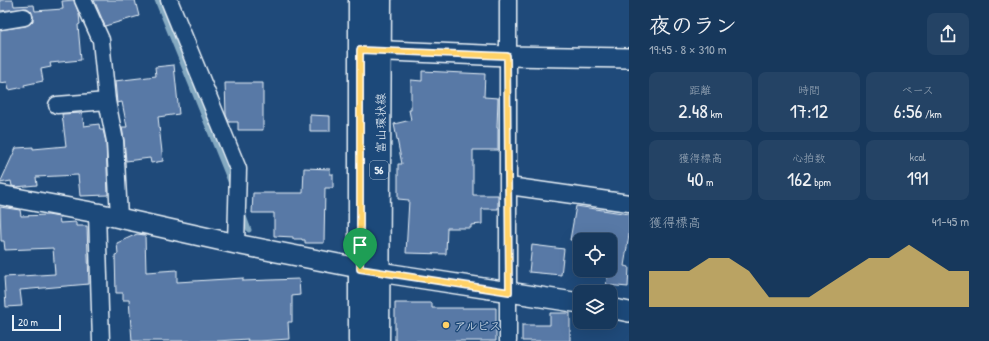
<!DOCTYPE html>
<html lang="ja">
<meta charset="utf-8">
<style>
:root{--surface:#17385c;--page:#244365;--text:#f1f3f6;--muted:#9eacbb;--line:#365272;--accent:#ffd166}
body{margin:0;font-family:"Patrick Hand","Klee One",sans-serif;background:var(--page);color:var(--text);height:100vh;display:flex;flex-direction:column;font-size:15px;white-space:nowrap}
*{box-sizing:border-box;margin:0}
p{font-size:13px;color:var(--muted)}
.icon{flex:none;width:22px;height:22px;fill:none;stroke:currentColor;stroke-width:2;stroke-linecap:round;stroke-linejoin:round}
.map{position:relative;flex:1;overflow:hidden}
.sheet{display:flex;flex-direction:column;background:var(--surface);width:360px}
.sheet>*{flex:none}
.buttons{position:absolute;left:573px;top:233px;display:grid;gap:8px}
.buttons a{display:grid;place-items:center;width:44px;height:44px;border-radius:8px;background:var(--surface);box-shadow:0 4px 16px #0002,0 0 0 1px var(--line);font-size:20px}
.scale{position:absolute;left:12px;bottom:10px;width:49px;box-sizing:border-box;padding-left:4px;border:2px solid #e8f1f8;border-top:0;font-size:11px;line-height:14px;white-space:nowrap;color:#e8f1f8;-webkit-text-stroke:3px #1f4a7a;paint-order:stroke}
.pin{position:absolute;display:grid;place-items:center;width:34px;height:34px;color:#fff;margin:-41px -17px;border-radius:50% 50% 50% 0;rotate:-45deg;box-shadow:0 0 4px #0007}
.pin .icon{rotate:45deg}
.round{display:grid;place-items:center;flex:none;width:42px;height:42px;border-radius:8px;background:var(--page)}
.summary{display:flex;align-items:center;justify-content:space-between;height:68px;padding:0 20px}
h1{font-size:22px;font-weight:600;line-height:30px}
.stats{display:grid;grid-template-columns:repeat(3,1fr);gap:6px;height:68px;padding:4px 20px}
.stats div{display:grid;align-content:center;border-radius:8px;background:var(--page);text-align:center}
.stats b{font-size:20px;font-weight:600}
.stats small{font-size:11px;font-weight:400}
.stats p{font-size:11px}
.chart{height:112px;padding:8px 20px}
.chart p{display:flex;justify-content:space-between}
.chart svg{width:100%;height:72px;margin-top:4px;fill:var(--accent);opacity:.7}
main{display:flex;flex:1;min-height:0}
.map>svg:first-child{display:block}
</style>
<main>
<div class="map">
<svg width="629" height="341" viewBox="0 0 629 341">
<rect width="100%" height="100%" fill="#1f4a7a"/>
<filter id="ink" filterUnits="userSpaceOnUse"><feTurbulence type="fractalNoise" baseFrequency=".025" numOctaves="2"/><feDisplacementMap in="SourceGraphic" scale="8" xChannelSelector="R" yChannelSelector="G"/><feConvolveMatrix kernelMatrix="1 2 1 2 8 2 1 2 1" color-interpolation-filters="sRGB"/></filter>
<g filter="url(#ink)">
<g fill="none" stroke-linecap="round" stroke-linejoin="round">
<g stroke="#84a9c1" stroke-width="5">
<polyline points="157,0 232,186"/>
<polyline points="243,214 249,230"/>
</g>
</g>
<g fill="#5979a6" stroke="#e8f1f8">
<polygon points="0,0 13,0 14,6 34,5 35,11 63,9 62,1 74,0 79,14 80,24 78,25 81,60 50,63 51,67 41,69 43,81 24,85 25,87 9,90 7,82 0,83 0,30 26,26 30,24 33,21 33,16 31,11 27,8 0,11"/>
<polygon points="94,0 135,0 139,16 105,26"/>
<polygon points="174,65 179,114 158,117 163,161 151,163 150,158 126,161 124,140 122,127 127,127 122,102 117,103 115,81 156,76 155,67"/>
<polygon points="422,71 485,74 484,97 498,98 497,128 498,128 498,150 473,150 473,195 498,195 498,209 482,209 482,224 471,225 471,228 447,228 446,254 406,253 409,200 398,199 398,164 402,164 394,124 411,120 409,110 411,110 411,80 422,81"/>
<polygon points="225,83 263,83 263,130 238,130 238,122 229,122 226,115"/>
<polygon points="82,113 84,126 99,124 100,130 103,130 106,142 108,195 80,196 78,175 36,177 37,185 16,187 12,186 11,181 0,183 16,148 33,147 33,149 66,146 62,114"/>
<polygon points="310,115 330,116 330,131 310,131"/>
<polygon points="304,168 330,169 330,174 333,174 333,188 325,188 324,243 305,243 305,240 302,240 302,239 293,239 293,237 274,236 274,213 252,213 253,193 303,193"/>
<polygon points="576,206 629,214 629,235 624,266 629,267 628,287 606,285 608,270 610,270 610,240 570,240"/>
<polygon points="0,207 20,210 21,216 48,215 59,217 60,223 76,222 76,226 87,226 89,284 20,290 22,306 6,307 4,277 55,274 53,248 5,250 4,241 1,241"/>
<polygon points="137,234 145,235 146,272 177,270 177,282 243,278 243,281 299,279 300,295 292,296 292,322 288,322 289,339 259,341 247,341 248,339 217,341 132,341 129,300 123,300 123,293 116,293 115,255 118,254 117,243"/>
<polygon points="532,245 564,249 561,275 529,272"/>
<polygon points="395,303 432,303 432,308 496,308 496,341 395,341"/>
<polygon points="550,313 570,313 570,341 522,341 522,325 550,325"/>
</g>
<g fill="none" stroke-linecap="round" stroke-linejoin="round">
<defs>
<g id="minor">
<polyline points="83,0 101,40 107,101 115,141 119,217"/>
<polyline points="169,0 238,169 236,244"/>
<polyline points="508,0 508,341"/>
<polyline points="0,21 24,17"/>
<polyline points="57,105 107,101"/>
<polyline points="509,186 629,203"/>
<polyline points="97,213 101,341"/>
</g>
<g id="tertiary">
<polyline points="366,50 507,56 629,58"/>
<polyline points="0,195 97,213 236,244 379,272 580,303"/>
<polyline points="610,308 629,312"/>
</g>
<g id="primary">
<polyline points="360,341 360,0"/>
<polyline points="378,341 380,0"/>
</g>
</defs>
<use href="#minor" stroke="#e8f1f8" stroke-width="19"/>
<use href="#tertiary" stroke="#e8f1f8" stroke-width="22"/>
<use href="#primary" stroke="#e8f1f8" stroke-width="25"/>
<use href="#minor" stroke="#1f4a7a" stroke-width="16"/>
<use href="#tertiary" stroke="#1f4a7a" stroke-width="19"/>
<use href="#primary" stroke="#1f4a7a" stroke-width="22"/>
</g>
</g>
<g fill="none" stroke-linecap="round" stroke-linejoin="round" filter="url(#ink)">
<defs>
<polygon id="route" points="360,50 507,56 509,292 360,269"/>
</defs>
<use href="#route" stroke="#fff" stroke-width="8"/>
<use href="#route" stroke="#ffd166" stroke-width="5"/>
</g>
<circle fill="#ffd166" stroke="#1f4a7a" stroke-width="1.5" cx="446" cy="325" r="4"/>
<g text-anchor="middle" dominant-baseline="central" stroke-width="3" stroke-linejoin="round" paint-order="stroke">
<rect fill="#1f4a7a" stroke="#acbfd2" stroke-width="1" x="370" y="161" width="18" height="18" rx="3"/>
<g font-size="11" font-weight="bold" fill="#e8f1f8">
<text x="379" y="170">56</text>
</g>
<g font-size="12" fill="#e8f1f8" stroke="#1f4a7a">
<text transform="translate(380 123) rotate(-90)">富山環状線</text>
</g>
<g font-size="12" fill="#e8f1f8" stroke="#1f4a7a" text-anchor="start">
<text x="454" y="325">アルビス</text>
</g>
</g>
</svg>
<div class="buttons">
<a><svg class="icon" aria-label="locate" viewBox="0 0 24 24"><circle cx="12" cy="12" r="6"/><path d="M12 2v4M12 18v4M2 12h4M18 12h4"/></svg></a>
<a><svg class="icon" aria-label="layers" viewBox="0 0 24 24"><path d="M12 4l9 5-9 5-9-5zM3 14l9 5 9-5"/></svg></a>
</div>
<div class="scale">20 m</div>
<div class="pin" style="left:360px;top:269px;background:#1e9e55"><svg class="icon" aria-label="arrive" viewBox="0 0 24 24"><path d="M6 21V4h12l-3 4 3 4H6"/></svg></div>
</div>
<section class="sheet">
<div class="summary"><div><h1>夜のラン</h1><p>19:45 · 8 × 310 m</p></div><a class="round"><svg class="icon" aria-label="share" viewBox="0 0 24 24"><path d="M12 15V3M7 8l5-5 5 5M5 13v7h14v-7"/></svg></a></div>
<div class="stats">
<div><p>距離</p><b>2.48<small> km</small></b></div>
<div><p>時間</p><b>17:12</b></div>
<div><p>ペース</p><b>6:56<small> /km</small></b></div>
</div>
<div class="stats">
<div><p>獲得標高</p><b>40<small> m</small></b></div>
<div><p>心拍数</p><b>162<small> bpm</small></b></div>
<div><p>kcal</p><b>191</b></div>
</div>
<div class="chart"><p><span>獲得標高</span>41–45 m</p>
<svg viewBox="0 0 160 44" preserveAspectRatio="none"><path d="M0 44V22L10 22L20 22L30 14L40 14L50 22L60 38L70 38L80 38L90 30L100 22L110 14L120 14L130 6L140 14L150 22L160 22V44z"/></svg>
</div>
</section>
</main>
